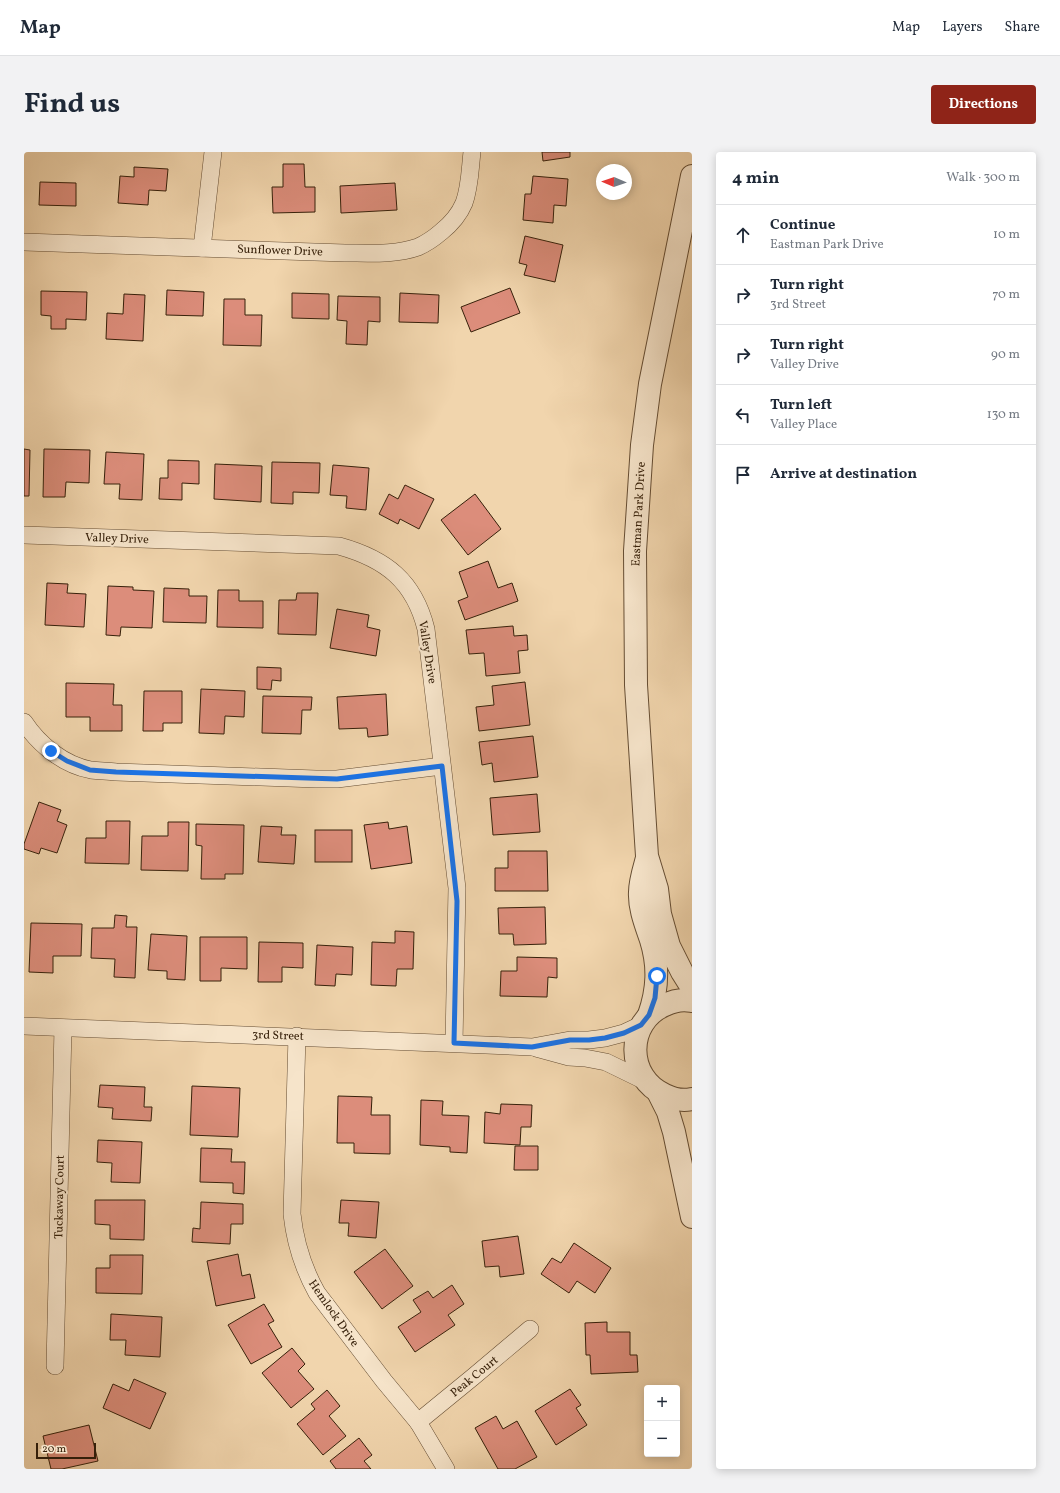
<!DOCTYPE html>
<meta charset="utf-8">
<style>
:root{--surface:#fff;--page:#f2f2f3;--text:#1f2937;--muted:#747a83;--line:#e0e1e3;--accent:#8f2418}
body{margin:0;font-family:Vollkorn,serif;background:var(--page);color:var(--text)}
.controls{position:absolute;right:12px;bottom:12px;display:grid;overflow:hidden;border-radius:4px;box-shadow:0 2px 10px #0003}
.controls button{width:36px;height:36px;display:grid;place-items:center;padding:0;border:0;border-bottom:1px solid var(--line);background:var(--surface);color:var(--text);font:20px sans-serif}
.compass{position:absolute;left:572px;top:12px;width:36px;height:36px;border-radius:50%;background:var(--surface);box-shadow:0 2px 10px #0003;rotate:272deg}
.scale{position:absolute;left:12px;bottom:10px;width:60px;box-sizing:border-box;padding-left:4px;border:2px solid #36200a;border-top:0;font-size:11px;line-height:14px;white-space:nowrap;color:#36200a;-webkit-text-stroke:3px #f6e4ca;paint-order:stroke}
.stop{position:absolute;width:12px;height:12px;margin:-9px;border:3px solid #1a73e8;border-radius:50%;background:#fff}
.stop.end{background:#1a73e8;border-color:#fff;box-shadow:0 1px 4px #0008}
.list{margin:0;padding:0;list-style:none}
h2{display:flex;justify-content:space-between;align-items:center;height:52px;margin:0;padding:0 16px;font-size:17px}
h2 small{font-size:13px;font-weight:400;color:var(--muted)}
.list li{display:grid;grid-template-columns:26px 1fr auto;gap:12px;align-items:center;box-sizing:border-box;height:60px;padding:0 16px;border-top:1px solid var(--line)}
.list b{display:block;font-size:15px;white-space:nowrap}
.list p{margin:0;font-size:13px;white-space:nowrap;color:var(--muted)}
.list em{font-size:13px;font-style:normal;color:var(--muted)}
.icon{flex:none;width:22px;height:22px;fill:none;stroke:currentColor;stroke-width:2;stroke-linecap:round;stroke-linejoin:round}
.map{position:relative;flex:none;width:668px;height:1317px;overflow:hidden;border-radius:4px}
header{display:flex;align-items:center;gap:24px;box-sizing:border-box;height:56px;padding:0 20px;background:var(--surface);border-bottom:1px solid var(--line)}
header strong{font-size:19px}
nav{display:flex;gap:22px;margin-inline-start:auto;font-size:14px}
.intro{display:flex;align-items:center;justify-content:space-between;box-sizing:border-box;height:96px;padding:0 24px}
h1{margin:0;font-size:28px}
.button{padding:10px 18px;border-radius:4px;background:var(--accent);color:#fff;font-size:14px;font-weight:700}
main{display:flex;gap:24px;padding:0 24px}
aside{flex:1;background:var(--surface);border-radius:4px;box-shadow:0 2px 10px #0003}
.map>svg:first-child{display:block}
</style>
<header>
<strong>Map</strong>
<nav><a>Map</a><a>Layers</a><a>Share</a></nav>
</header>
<div class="intro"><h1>Find us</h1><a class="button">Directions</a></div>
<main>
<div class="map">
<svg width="668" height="1317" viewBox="0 0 668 1317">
<rect width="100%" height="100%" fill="#f1d5ad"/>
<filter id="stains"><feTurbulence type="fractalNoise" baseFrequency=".005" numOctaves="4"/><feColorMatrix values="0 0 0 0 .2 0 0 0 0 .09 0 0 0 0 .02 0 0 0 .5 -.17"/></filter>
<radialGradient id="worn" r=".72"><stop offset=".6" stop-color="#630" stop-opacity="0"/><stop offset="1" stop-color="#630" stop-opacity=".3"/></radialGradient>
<g fill="#dc8d7b" stroke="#36200a">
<polygon points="518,0 546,0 546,5 519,9"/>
<polygon points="259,12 280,12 281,35 291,35 291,60 249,61 248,35 259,35"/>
<polygon points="110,15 144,17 142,39 125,38 124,53 94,51 96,24 110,25"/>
<polygon points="509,24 544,27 542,54 530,53 529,71 499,68 501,42 507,42"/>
<polygon points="16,30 52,31 52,54 15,53"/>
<polygon points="371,31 373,58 317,61 316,34"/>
<polygon points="501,84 539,93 531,130 500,123 503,113 495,111"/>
<polygon points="486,136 496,161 447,180 437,155"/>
<polygon points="143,138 180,140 179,164 142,163"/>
<polygon points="17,139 63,140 62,168 42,167 42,177 27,177 27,164 17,163"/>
<polygon points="268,141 305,142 305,167 268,166"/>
<polygon points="376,141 415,143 414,171 375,170"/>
<polygon points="100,142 121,143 119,189 82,187 83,161 99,162"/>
<polygon points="314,144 356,145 356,170 344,169 343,193 322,192 323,169 313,168"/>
<polygon points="200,147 221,147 221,163 238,163 237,194 199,193"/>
<polygon points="0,297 6,298 5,344 0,344"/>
<polygon points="20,297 66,298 65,331 42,330 41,345 19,345"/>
<polygon points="82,300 120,302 118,348 95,347 96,332 80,332"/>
<polygon points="144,308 175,309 175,332 158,331 158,348 135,347 136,326 144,326"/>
<polygon points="248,310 296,311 295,341 269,340 269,352 247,351"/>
<polygon points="191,312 238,314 237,350 190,347"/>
<polygon points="309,313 345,316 342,358 322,356 323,344 306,343"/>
<polygon points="381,333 410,347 395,377 376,367 374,372 355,362 365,342 374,347"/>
<polygon points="451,342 477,377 444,403 417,368"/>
<polygon points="464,409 474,436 488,431 494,449 441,468 434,449 444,445 435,420"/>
<polygon points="23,431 44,432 43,441 62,442 60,475 21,473"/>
<polygon points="84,434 109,435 109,438 130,439 128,476 97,475 96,484 82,483"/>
<polygon points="140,436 165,437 165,444 183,444 182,471 139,470"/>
<polygon points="194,438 215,438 215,449 239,449 239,476 193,475"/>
<polygon points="273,441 294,441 292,483 254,482 255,448 272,448"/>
<polygon points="313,457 345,463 343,475 356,478 352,504 306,496"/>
<polygon points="489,474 490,484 503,483 504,498 494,499 496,521 462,524 460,501 445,502 442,478"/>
<polygon points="233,515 257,516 257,529 248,528 247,538 233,537"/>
<polygon points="501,530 506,573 455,579 452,555 470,553 468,534"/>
<polygon points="42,531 90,532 89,553 98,553 98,579 66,579 66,565 42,565"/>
<polygon points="177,537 221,539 220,565 201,564 200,582 175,581"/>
<polygon points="120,539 158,539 158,571 139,571 139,579 119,579"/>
<polygon points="362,542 364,583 344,585 343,576 315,577 313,545"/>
<polygon points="239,544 288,545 287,558 278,558 277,582 238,581"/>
<polygon points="509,584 514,625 470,630 468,611 458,613 455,590"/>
<polygon points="513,642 516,680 469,683 466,646"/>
<polygon points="15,650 37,658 33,669 43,673 33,701 17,696 15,702 0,697 0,692"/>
<polygon points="82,669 106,669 105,712 61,711 62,686 82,686"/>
<polygon points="144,670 165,670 164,719 117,718 118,684 144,684"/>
<polygon points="364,670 365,677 383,674 388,711 347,717 340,673"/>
<polygon points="172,672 220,673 219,722 201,722 201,727 177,727 178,694 172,693"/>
<polygon points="237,674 258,675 257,683 272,683 270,712 234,710"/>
<rect x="291" y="678" width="37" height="32"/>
<polygon points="484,699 523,699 524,739 471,739 471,716 484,716"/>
<polygon points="521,755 522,792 490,793 489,782 475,782 474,756"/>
<polygon points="91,763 103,764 102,775 113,775 111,826 90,825 91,807 67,806 68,776 90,776"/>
<polygon points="7,771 58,772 57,804 29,804 29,821 5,820"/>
<polygon points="371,779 390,780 389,817 373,817 372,834 347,833 348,790 371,791"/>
<polygon points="127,782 163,784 161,828 143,827 143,819 124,818"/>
<polygon points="176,785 223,785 223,817 197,816 197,829 176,829"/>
<polygon points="235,790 279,791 279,816 258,815 258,830 234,830"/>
<polygon points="293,793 329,795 328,823 312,822 311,834 291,833"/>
<polygon points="493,805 533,806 533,826 524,825 523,845 476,844 477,819 493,819"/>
<polygon points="76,933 121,935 120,955 128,955 127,969 88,967 89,956 74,955"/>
<polygon points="168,934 216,936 214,985 166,983"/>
<polygon points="314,944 348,945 347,963 366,963 366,1002 330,1001 330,991 313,991"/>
<polygon points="397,948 419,949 418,963 445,964 443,1001 426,1000 426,995 396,993"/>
<polygon points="477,952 508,953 507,975 497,975 496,993 460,991 461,960 476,962"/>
<polygon points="74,988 118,990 116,1031 87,1030 88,1011 73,1010"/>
<polygon points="491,994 514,994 514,1018 490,1018"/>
<polygon points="177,996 208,997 207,1010 221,1010 220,1042 209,1041 209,1031 176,1030"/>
<polygon points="71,1048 121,1048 120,1088 86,1087 86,1073 71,1072"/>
<polygon points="317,1048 355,1050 352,1086 324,1084 325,1071 315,1071"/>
<polygon points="177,1050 219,1052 219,1072 207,1072 206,1092 168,1090 169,1076 176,1077"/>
<polygon points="494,1084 500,1122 476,1125 475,1114 461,1115 458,1089"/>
<polygon points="550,1091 587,1116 571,1141 553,1129 545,1141 517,1122 528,1106 537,1111"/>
<polygon points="361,1097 389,1134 358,1157 330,1120"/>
<polygon points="214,1102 218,1124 226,1122 231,1146 192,1154 183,1109"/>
<polygon points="86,1103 119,1103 118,1142 72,1141 72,1116 86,1116"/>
<polygon points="428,1133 440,1152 424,1163 431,1173 391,1200 374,1175 397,1160 389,1148 404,1139 409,1146"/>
<polygon points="240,1152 250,1169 244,1172 258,1195 227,1212 204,1173"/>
<polygon points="87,1162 138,1165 136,1205 101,1203 102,1188 86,1188"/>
<polygon points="583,1170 583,1180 606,1180 606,1203 613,1203 614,1220 567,1222 566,1203 562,1203 561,1171"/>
<polygon points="268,1196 281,1212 274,1219 290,1237 267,1256 238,1221"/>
<polygon points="110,1227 142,1241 126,1277 79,1256 89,1232 105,1239"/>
<polygon points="546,1237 557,1253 552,1256 563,1273 532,1293 511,1259"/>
<polygon points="303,1238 316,1254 305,1264 322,1284 299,1303 273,1272 291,1257 287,1252"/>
<polygon points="472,1264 479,1277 493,1269 513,1305 491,1317 474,1317 451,1276"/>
<polygon points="65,1273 74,1309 38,1317 27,1317 19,1284"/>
<polygon points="335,1286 348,1303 340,1309 347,1317 312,1317 306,1309"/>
</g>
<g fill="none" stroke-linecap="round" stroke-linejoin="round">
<g stroke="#654d33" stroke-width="18">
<g id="minor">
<path d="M 0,90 L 321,101 C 344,101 372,103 394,95 C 403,91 410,86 417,80 C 427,72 435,63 440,51 C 446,35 446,17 448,0"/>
<polyline points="178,96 189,0"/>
<path d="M 0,383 L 315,394 C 362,407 390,429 402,477 L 433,736 L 430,891"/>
<path d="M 0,570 C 15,593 40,613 67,618 C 76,619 84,619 92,620 L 292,627 L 313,627 L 418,614"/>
<polyline points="0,874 508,895 546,888 565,888 581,886 600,881 617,873"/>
<path d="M 273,884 L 268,1062 C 271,1090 279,1116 293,1141 L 360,1229 L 394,1270 L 422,1317"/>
<polyline points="512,896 545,905 561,906 582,910 621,929"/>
<polyline points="31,1214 39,876"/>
<polyline points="394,1270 449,1225 506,1177"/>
</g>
</g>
<g stroke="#654d33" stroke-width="24">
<g id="tertiary">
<polyline points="668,24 626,232 618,293 611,399 612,533 623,704 633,737 636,762 645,794 658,820 668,836"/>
<path d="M 623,706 C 620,717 616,729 616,740 C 615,756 622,773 627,788 C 635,814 634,837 625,863"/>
<path d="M 668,849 C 659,847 649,849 641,853 C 601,870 602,926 641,943 C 649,947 659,949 668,947"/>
<polyline points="634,940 644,960 650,980 668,1065"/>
</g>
</g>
<use href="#minor" stroke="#f6e4ca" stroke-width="17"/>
<use href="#tertiary" stroke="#f6e4ca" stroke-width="22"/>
</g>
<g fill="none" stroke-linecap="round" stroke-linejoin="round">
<polyline stroke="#1a73e8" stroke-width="5" points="27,599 43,609 66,618 92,620 313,627 418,614 433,749 430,891 508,895 546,888 565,888 581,886 600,881 617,873 625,863 631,846 633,824"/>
</g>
<g text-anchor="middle" stroke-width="4" stroke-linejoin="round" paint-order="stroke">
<g font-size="12" fill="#36200a" stroke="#f6e4ca">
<text transform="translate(256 98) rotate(2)" y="4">Sunflower Drive</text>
<text transform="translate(614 362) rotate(-87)" y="4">Eastman Park Drive</text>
<text transform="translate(93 386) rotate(2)" y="4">Valley Drive</text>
<text transform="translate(404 500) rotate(81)" y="4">Valley Drive</text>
<text transform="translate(254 883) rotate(2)" y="4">3rd Street</text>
<text transform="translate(35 1045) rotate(-89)" y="4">Tuckaway Court</text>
<text transform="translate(310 1161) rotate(55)" y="4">Hemlock Drive</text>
<text transform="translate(450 1224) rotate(-39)" y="4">Peak Court</text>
</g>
</g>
<rect width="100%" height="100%" filter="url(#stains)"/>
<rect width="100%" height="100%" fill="url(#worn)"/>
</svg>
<div class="controls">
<button>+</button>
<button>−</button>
</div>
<svg class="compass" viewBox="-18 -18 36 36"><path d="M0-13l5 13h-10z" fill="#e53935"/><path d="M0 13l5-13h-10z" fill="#747a83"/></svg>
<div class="scale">20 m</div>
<div class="stop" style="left:633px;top:824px"></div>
<div class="stop end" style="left:27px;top:599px"></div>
</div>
<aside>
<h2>4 min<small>Walk · 300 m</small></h2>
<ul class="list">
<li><svg class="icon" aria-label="ahead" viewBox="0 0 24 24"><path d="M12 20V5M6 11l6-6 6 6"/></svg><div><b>Continue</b><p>Eastman Park Drive</p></div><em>10 m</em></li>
<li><svg class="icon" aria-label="right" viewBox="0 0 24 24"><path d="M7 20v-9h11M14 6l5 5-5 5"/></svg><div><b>Turn right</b><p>3rd Street</p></div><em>70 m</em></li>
<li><svg class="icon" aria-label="right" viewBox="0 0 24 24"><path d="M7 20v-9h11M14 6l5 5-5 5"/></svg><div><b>Turn right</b><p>Valley Drive</p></div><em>90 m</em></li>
<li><svg class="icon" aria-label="left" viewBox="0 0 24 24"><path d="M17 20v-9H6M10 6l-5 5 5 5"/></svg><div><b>Turn left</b><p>Valley Place</p></div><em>130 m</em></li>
<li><svg class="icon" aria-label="arrive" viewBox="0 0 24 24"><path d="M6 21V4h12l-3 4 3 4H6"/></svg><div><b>Arrive at destination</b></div></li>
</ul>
</aside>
</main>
